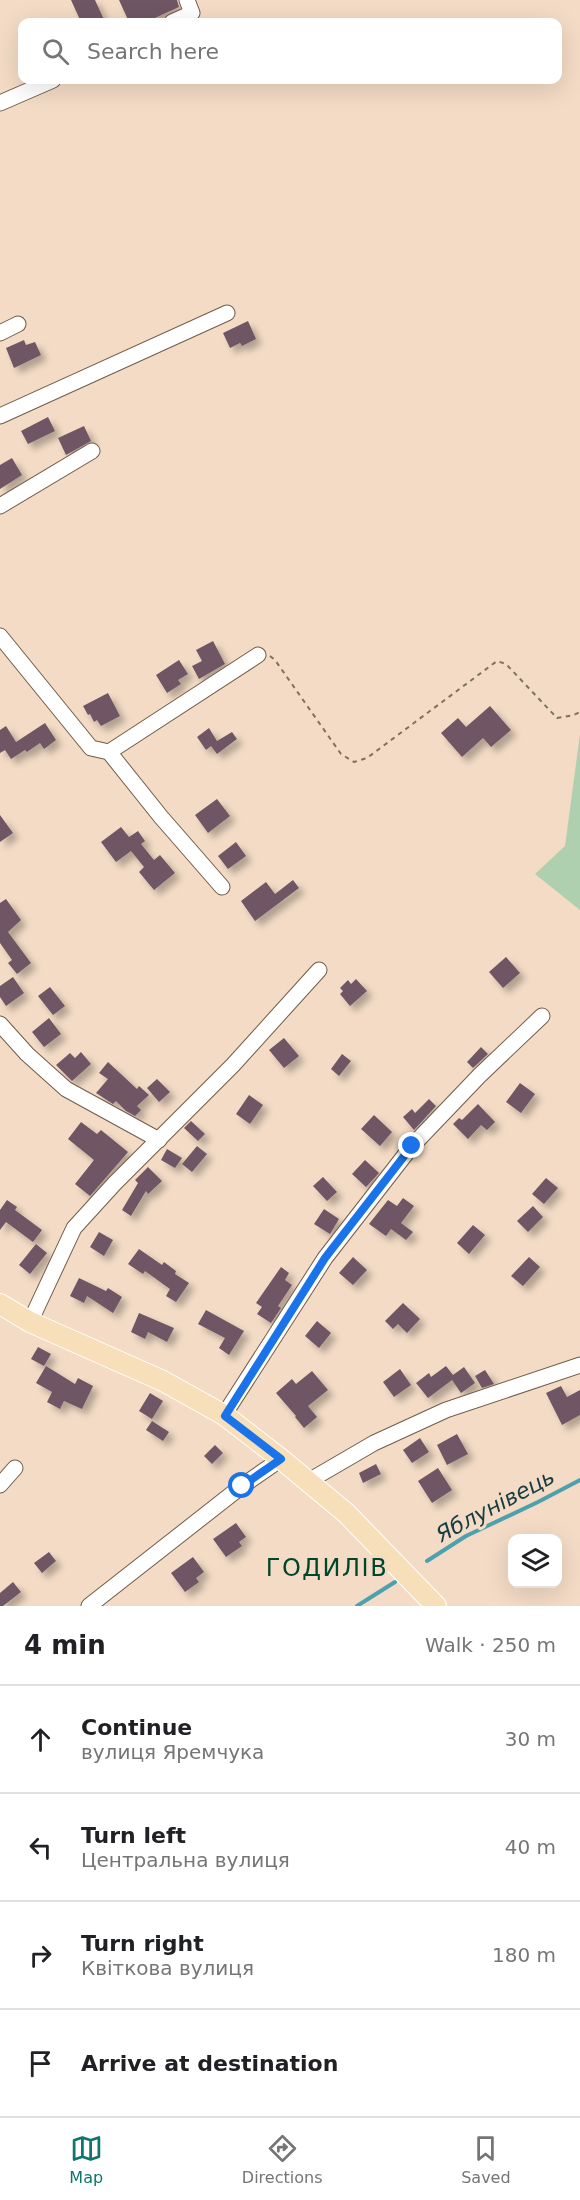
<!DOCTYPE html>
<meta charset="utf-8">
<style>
:root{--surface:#fff;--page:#f2f2f2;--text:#202124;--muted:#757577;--line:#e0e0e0;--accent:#0f766e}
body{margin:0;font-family:"DejaVu Sans",sans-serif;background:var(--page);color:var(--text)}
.controls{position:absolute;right:18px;bottom:18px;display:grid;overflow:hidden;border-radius:12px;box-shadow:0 6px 24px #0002}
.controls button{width:54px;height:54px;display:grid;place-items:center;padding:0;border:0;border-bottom:2px solid var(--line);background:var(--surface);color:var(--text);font:30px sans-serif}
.stop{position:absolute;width:18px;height:18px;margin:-14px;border:4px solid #1a73e8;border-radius:50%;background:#fff}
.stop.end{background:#1a73e8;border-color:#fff;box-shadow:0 2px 6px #0008}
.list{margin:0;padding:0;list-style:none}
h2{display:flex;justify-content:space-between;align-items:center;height:78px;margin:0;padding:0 24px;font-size:26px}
h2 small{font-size:20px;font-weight:400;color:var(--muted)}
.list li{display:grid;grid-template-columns:39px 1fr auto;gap:18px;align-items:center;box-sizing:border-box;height:108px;padding:0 24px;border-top:2px solid var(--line)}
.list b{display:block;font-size:22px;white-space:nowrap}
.list p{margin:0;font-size:20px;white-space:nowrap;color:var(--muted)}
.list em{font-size:20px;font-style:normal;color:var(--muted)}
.icon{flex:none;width:33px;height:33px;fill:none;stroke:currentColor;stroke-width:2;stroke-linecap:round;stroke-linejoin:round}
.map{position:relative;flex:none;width:580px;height:1606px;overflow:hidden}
.search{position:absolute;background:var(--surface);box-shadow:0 6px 24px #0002;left:18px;right:18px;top:18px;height:66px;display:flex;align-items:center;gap:15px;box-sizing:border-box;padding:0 21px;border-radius:12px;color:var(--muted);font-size:22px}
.sheet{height:510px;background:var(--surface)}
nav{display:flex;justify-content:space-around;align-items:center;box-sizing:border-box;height:84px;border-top:2px solid var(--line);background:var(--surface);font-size:16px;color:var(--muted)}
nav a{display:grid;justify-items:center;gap:3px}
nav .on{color:var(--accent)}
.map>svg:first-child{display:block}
</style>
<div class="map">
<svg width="580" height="1606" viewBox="0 0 580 1606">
<defs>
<filter id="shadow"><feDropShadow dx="5.5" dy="5.5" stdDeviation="3" flood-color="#0004"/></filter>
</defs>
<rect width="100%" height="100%" fill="#f3dbc5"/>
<polygon fill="#afd0ae" points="580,734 580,910 535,874 565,846"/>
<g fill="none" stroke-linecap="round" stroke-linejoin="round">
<g stroke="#4da0ae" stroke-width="4">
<polyline points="427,1561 466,1536 538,1502 580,1480"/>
<polyline points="357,1606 395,1582"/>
</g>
</g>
<g fill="#6f5665" filter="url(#shadow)">
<polygon points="71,0 95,0 105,22 81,22"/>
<polygon points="119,0 177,0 179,7 146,22 129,22"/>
<polygon points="248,321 256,339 242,346 240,343 230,348 223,333"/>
<polygon points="24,340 26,345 35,342 41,355 14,368 6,348"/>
<polygon points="48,417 55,431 28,444 21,431"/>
<polygon points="84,426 91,441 66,455 58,438"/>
<polygon points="12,458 22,475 0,489 0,465"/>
<polygon points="213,641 225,664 199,679 192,666 202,661 196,650"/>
<polygon points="179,660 188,674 178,680 181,684 167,693 156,675"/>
<polygon points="108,693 120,716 101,726 97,720 94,722 90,714 88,715 83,706"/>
<polygon points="490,706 511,730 491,747 483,738 462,757 441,733 458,718 466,727"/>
<polygon points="45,723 56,740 44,749 40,743 27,752 25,750 11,759 5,750 0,753 0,730 6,726 16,742"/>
<polygon points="209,728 217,741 232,732 237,739 217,754 211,746 206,750 197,737"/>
<polygon points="217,799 230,816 208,833 195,815"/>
<polygon points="0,815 13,833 0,842"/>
<polygon points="121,827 129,837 138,831 145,841 141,844 154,860 160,855 175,873 154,890 139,872 144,867 131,851 116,862 101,842"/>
<polygon points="236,842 246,856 228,869 218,856"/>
<polygon points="293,880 299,888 255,921 241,901 266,882 275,894"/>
<polygon points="6,899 21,920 8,932 31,963 17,974 8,963 12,960 0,943 0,903"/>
<polygon points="506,957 520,973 503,988 489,972"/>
<polygon points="13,977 24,993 6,1006 0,997 0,986"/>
<polygon points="356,979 367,991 350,1006 340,994 343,991 340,988 348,980 351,984"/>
<polygon points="50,987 65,1006 53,1015 38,996"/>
<polygon points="49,1018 61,1034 44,1047 32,1032"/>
<polygon points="284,1038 299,1056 284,1068 269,1050"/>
<polygon points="481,1047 488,1054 473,1068 467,1062"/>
<polygon points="81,1052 91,1064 72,1081 56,1065 70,1053 75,1058"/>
<polygon points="342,1054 351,1061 339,1076 331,1069"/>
<polygon points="108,1062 137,1089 139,1086 149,1095 137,1106 141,1110 135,1116 126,1111 116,1101 113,1104 96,1093 108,1079 99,1073"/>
<polygon points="157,1079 170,1092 159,1102 147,1088"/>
<polygon points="520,1083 535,1094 521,1113 506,1102"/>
<polygon points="249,1095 263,1105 250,1124 236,1114"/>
<polygon points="429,1099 436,1106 414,1130 403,1117 412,1109 415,1113"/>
<polygon points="478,1104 495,1122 487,1130 481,1125 468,1139 453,1124 459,1118 462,1120"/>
<polygon points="374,1115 392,1132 380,1146 361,1129"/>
<polygon points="191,1121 205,1134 198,1141 184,1128"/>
<polygon points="81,1122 97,1134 101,1130 128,1152 90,1196 75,1184 94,1160 68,1139"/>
<polygon points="197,1146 207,1154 192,1172 182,1164"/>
<polygon points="167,1149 182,1158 175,1168 161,1160"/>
<polygon points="365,1160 379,1173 366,1187 352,1174"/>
<polygon points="148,1167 162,1181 148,1194 146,1191 131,1216 122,1210 138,1183 135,1180"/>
<polygon points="323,1177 337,1192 327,1201 313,1186"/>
<polygon points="546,1178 558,1188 544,1204 532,1194"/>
<polygon points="403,1198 414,1206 401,1223 413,1232 406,1240 391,1229 386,1236 369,1224 388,1200 397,1206"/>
<polygon points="7,1200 17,1207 15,1210 42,1230 33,1242 6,1222 0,1230 0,1210"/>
<polygon points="533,1206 543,1217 528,1232 517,1221"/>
<polygon points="324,1209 339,1219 330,1234 314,1224"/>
<polygon points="473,1225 485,1235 469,1254 457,1243"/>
<polygon points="99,1232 113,1240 104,1256 90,1247"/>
<polygon points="36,1244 47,1253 30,1274 19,1265"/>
<polygon points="139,1249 162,1265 164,1262 176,1271 175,1274 189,1283 176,1302 166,1296 170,1289 145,1271 143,1274 128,1264"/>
<polygon points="353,1257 367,1270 353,1285 339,1273"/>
<polygon points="529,1257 540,1267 523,1286 511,1276"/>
<polygon points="281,1267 289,1273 285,1280 292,1285 278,1306 281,1308 271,1323 257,1314 262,1307 256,1303"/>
<polygon points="79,1278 106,1291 108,1288 122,1297 113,1313 87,1296 84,1303 70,1296"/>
<polygon points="403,1303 420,1319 407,1333 398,1324 393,1329 385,1321"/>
<polygon points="206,1310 244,1331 229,1355 219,1348 225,1338 198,1324"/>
<polygon points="139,1313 174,1328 167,1342 148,1332 145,1339 131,1332"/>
<polygon points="317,1321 331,1333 319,1348 305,1336"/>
<polygon points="38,1347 51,1354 44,1366 31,1359"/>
<polygon points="46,1366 75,1384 78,1378 93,1386 82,1409 64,1401 60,1409 47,1402 52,1392 36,1383"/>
<polygon points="446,1366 453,1375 464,1367 475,1383 461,1393 452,1380 428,1398 416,1383 429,1373 431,1377"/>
<polygon points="400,1369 411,1385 394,1397 383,1382"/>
<polygon points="485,1370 494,1384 482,1388 475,1376"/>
<polygon points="312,1371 328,1390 308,1406 317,1417 304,1428 295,1417 296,1416 276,1393 292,1379 296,1384"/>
<polygon points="561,1386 567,1397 580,1390 580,1415 562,1425 546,1393"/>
<polygon points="150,1393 163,1401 152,1419 139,1411"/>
<polygon points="152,1421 169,1432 163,1441 146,1430"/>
<polygon points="457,1434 468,1454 447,1465 437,1445"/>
<polygon points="420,1438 429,1452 412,1463 403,1450"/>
<polygon points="215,1445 223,1453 212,1464 204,1456"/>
<polygon points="376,1464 381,1474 363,1483 359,1473"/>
<polygon points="438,1468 452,1490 432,1503 418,1481"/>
<polygon points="236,1523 246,1537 239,1542 242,1546 226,1557 213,1539"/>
<polygon points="49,1552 56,1561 42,1573 34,1563"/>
<polygon points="193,1557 204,1572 196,1578 199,1582 185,1592 171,1573"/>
<polygon points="13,1582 21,1592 3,1606 0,1606 0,1593"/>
</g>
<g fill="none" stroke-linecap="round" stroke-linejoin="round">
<g stroke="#705c49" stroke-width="17">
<g id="minor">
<polyline points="172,22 192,13 187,0"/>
<polyline points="0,103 53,80"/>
<polyline points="0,333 18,324"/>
<polyline points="0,416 227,313"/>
<polyline points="0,506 92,451"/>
<polyline points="0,636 91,748 109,752 258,655"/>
<polyline points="109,752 161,817 222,887"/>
<polyline points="0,1024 27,1054 66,1089 159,1140"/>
<polyline points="30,1322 74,1228 115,1183 233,1065 319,970"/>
<polyline points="224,1415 325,1258 412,1146 479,1076 542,1016"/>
<polyline points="307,1482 374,1443 446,1410 580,1365"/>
<polyline points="0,1485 15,1468"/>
<polyline points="89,1606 242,1486 281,1459"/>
</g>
</g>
<g stroke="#fff" stroke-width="22">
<polyline id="major" points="0,1304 30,1322 163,1381 224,1415 281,1459 346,1513 436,1606"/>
</g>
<polyline stroke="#7f7062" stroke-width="2" stroke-dasharray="4.5 4.5" stroke-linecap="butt" points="270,656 275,660 341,754 354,762 367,758 497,661 506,664 557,718 574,715 580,712"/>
<use href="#minor" stroke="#fff" stroke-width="15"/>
<use href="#major" stroke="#f7e0b9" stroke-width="20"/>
</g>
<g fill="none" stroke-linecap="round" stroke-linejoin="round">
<polyline stroke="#1a73e8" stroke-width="8" points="242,1486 281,1459 225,1416 325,1258 412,1146"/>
</g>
<g text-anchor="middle" stroke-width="6" stroke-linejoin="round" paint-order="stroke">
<g font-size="22" font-style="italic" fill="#153d43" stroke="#f3dbc5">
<text transform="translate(495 1505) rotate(-28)" y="8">Яблунівець</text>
</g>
<g font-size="24" letter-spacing="1.5" fill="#00462a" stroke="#f3dbc5">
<text x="327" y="1576">ГОДИЛІВ</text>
</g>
</g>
</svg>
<div class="controls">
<button><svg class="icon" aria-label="layers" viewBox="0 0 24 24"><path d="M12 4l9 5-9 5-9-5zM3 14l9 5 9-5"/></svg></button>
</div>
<div class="stop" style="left:242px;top:1486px"></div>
<div class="stop end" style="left:412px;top:1146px"></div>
<div class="search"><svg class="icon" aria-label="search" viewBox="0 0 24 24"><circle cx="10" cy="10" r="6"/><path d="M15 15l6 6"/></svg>Search here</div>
</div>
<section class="sheet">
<h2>4 min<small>Walk · 250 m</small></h2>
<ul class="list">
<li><svg class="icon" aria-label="ahead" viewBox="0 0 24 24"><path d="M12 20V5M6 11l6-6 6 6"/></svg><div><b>Continue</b><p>вулиця Яремчука</p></div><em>30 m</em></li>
<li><svg class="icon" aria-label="left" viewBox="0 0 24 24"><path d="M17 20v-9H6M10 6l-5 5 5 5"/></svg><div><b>Turn left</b><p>Центральна вулиця</p></div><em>40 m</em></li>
<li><svg class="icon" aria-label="right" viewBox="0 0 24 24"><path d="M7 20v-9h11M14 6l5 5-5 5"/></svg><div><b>Turn right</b><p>Квіткова вулиця</p></div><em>180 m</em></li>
<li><svg class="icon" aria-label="arrive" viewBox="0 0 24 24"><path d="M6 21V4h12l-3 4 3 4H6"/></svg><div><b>Arrive at destination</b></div></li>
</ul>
</section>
<nav>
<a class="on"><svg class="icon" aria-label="map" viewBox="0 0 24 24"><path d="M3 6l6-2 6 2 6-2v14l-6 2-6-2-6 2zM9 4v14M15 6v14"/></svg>Map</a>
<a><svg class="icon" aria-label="directions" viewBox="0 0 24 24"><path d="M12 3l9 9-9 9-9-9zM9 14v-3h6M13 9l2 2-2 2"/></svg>Directions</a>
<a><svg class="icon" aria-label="saved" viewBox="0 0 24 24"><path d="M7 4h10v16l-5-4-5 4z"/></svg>Saved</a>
</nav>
